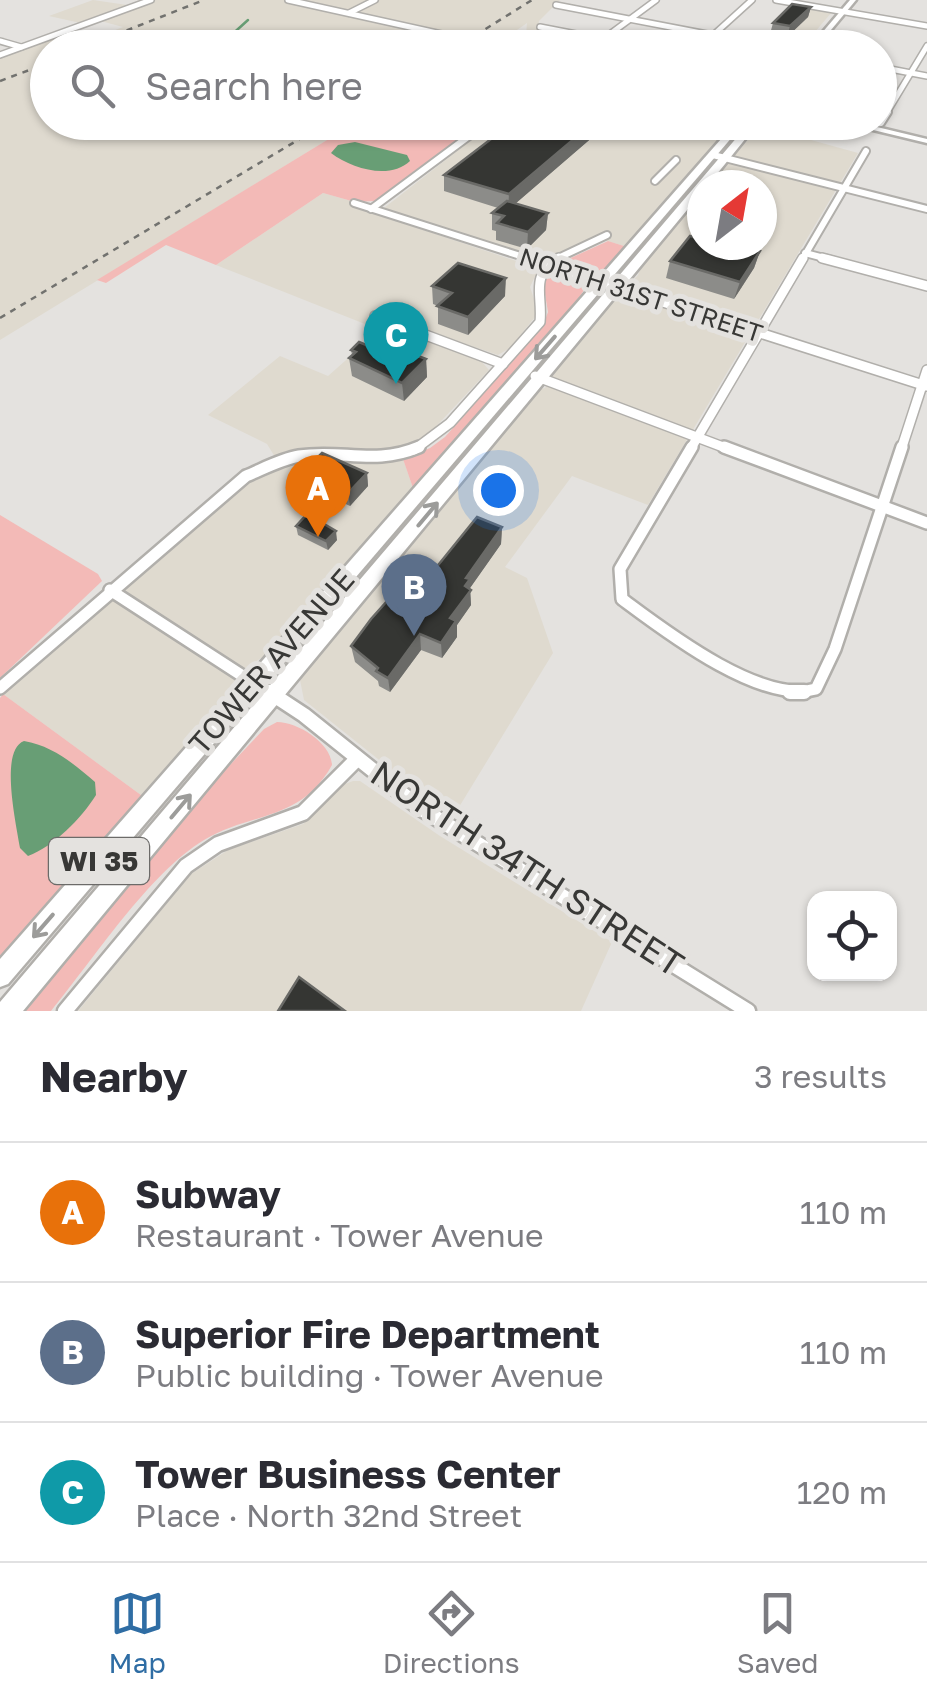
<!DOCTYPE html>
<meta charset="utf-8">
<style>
:root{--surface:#fff;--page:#f2f2f3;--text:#2b2b33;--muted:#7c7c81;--line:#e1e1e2;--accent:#2f6da4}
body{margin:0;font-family:"Golos Text",sans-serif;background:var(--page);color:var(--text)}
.controls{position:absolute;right:30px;bottom:30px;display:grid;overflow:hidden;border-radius:20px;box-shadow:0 2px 8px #0004}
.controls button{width:90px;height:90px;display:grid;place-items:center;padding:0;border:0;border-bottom:2px solid var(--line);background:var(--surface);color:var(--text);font:50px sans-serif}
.compass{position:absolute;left:687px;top:170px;width:90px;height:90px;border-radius:50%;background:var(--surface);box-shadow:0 2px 8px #0004;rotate:31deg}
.you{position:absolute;left:498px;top:490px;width:35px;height:35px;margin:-25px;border:8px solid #fff;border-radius:50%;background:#1a73e8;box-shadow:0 0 0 15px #1a73e833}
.badge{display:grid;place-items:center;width:65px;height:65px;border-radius:50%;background:var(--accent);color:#fff;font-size:32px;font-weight:700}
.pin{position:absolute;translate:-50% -82px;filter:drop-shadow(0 2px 5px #0008)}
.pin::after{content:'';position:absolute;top:52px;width:35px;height:30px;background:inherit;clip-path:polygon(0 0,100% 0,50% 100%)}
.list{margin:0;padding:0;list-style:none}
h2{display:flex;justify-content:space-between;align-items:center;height:130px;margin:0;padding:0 40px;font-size:42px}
h2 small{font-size:32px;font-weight:400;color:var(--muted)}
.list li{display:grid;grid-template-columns:65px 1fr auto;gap:30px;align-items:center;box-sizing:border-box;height:140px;padding:0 40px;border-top:2px solid var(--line)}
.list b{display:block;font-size:38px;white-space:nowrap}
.list p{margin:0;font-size:32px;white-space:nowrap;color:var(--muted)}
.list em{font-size:32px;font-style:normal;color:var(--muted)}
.icon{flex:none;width:55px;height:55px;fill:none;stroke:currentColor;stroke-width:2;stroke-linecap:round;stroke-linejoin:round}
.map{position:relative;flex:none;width:927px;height:1011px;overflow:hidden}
.search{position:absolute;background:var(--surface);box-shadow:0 2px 8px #0004;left:30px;right:30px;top:30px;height:110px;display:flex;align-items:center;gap:25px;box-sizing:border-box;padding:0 35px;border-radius:55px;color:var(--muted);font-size:38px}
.sheet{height:550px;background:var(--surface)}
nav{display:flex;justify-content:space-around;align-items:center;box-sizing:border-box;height:140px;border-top:2px solid var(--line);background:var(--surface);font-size:28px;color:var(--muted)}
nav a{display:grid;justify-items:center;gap:5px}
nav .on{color:var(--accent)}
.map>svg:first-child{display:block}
</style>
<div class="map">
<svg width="927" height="1011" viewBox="0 0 927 1011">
<rect width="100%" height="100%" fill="#e4e2df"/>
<g fill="#dfdacf">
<polygon points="93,0 134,6 151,0 560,0 539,21 534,47 525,47 527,23 497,44 488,42 479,47 48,48 48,122 355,123 0,340 0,55 53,36 82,43 123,27 97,20 85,24 49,16"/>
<polygon points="810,8 832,12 802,47 756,48 793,11"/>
<polygon points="493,123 737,123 627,247 598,238 541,259 384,208"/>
<polygon points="763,123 824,123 811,140 858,153 648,505 572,476 505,567 527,578 553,653 456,812 403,779 304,700 300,680 538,390 545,388 574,344 638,275 643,262 702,192 702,245 762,245 762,185 708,185"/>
<polygon points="323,193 355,202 352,206 534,267 537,272 530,287 536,305 535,317 510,348 498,355 393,319 388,324 482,362 489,370 428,435 400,450 414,491 274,650 255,662 199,726 181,757 145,798 3,694 240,487 280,465 267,444 208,415 280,356 328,376 380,330 216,265"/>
<polygon points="353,781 360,781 440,836 612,942 581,1011 78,1011 191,874 228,850 303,824 345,784"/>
</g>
<g fill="#f3bab7">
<polygon points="355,123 482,123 375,201 355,202 323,193 216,265 166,245 106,283 97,280"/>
<polygon points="608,241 627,247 605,271 589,272 564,261"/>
<polygon points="552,275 577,281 584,290 568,315 414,491 403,459 430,448 445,437 542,328 548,312 543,282"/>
<polygon points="0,515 98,574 102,581 0,678"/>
<polygon points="3,694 145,798 0,963 0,698"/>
<path d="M 277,722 C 298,722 331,743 332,765 C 300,822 253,811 204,840 C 149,873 93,960 51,1011 L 23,1011 L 211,785 L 264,729 Z"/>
</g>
<g fill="#689e75">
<path d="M 355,142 L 407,155 L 410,161 C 390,180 352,169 331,153 L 338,145 Z"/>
<path d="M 24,741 C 53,746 74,764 95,782 L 96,795 C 81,819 54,846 28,856 L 20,848 C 15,818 0,750 24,741 Z"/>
</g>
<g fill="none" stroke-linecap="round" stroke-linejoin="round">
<polyline stroke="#689e75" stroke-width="2.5" points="217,48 248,20"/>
<g stroke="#b1afab" stroke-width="8">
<g id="minor-far4">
<polyline points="288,0 505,48"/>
<polyline points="776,0 927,26"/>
<polyline points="556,5 780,48"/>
<polyline points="349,13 375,0"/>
<polyline points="540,27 602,39"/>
<polyline points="0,41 21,47"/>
<polyline points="591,48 656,0"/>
<polyline points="699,48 752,0"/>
<polyline points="0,55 151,0"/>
<polyline points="880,67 927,76"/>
<polyline points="886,114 927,46"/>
</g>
</g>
<g stroke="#b1afab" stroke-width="10">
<g id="minor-far3">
<polyline points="863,125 881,123 888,112"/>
<polyline points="605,134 615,122"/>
<polyline points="713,155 927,209"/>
<polyline points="655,181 676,160"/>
<polyline points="354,203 533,260"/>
<polyline points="371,209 488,122"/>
<polyline points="805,253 832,260"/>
<polyline points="554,260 607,235"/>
<polyline points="802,260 866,151"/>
</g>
</g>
<g stroke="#b1afab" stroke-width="12">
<g id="minor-far2">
<polyline points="525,258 926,386"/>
<polyline points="822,258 927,286"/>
<polyline points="375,316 503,364"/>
<polyline points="535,376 731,450"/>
<path d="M 414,450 L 450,423 L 540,322 C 543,294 529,276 559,258"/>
<polyline points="690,450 803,258"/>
<polyline points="901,450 927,370"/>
</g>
</g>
<g stroke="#b1afab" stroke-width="16">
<g id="minor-far1">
<path d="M 692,447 L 620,569 L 622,599 C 665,631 761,705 816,689 L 835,649 L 902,447"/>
<polyline points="724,447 927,523"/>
<polyline points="110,590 272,695"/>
<path d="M 0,688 L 246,476 C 263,469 281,459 299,456 C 342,449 374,466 419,447"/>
</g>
</g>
<g stroke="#b1afab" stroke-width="19">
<g id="minor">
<polyline points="269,692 304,715 420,808 748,1011"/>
<polyline points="790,692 804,692"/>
<polyline points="65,1011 186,866 218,844 303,813 357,759"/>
</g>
</g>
<g stroke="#b1afab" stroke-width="5">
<polygon id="secondary" points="840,122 856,122 927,139 927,143"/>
</g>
<g stroke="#b1afab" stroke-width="5">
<g id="primary">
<polygon points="850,0 856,0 816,48 809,48"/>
<polygon points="736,122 745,122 8,984 0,987 0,959"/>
<polygon points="750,122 759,122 708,185 702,185 702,192 23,1011 0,1011 0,1002"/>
</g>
</g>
<use href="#minor-far4" stroke="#fff" stroke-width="5"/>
<use href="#minor-far3" stroke="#fff" stroke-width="6"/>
<use href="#minor-far2" stroke="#fff" stroke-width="9"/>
<use href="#minor-far1" stroke="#fff" stroke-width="11"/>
<use href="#minor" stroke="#fff" stroke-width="14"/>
<use href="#secondary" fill="#fff" fill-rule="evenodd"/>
<use href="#primary" fill="#fff" fill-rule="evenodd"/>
<g stroke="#72726f" stroke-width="2.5" stroke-dasharray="6 6" stroke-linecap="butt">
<polyline points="82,48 204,0"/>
<polyline points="455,48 532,0"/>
<polyline points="0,81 48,63"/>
<polyline points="0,318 328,122"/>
</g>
</g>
<g fill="#8c8c89">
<polygon points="811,7 808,17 787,37 770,34 773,23"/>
<polygon points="675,122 706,122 695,134 674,129"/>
<polygon points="522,126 595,135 516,203 548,213 546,230 527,249 496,240 496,231 492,230 492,213 498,208 444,191 444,175"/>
<polygon points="702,239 760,251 754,268 734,299 666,278 670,261"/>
<polygon points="432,286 505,296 468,335 438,324 438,306 433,304"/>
<polygon points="351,350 383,352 426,359 427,377 404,401 352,376 349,358 352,355"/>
<polygon points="303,472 367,473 368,486 350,506 306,485"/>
<polygon points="296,526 337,540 328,550 298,535"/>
<polygon points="502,527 501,544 470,588 471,605 457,625 457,637 442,658 421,650 390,692 379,686 378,681 355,662 351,646 435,569"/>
</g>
<g fill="#6a6a67">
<polygon points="811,7 808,17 787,37 790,26"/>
<polygon points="594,122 597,122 595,135 508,210 509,194"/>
<polygon points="706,122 695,134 698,123"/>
<polygon points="548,213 546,230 527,249 528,232"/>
<polygon points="760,251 754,268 734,299 740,282"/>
<polygon points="506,278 505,296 468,335 468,317"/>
<polygon points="426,359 427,377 404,401 402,383"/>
<polygon points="367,473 368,486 350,506 348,493"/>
<polygon points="502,527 501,544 470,588 471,605 457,625 457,637 442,658 441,643 466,578"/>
<polygon points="336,531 337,540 328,550 326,541"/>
<polygon points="420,634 421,650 390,692 388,678"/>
</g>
<g fill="#353633" stroke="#6a6a67" stroke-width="2.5">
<polygon points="792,4 811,7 790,26 773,23"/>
<polygon points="763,41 780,44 776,48 757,48"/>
<polygon points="526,122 594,122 509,194 444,175 512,123 522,126"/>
<polygon points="507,201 548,213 528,232 497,223 504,216 492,213"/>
<polygon points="690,236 702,239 702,245 739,245 760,251 740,282 670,261"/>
<polygon points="458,263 506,278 468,317 437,306 452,293 432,286"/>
<polygon points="359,342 383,352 390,345 426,359 402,383 349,358 356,352 351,350"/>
<polygon points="322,453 367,473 348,493 303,472"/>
<polygon points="307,514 336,531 326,541 296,526"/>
<polygon points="477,517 502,527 466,578 470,579 465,586 471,590 450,618 456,621 441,643 420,634 388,678 376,671 378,668 351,646 371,619 388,600 396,604 427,565 435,569"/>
<polygon points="299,977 345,1011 278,1011"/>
</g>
<defs><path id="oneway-shaft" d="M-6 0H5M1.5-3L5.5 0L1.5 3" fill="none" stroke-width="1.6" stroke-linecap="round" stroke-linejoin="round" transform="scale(2.5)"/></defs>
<g stroke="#9c9c9a">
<use href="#oneway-shaft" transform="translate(545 348) rotate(131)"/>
<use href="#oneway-shaft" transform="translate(428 514) rotate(-50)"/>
<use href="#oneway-shaft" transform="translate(181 806) rotate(-50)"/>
<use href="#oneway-shaft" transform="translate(43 926) rotate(131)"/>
</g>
<g text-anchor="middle" stroke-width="10" stroke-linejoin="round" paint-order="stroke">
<g font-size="25" fill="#383836" stroke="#e4e2df">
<text transform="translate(641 295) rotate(18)" y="9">NORTH 31ST STREET</text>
</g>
<rect fill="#e4e2df" stroke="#6c6b69" stroke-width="2.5" x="49" y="838" width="100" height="46" rx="8"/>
<g font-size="28" font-weight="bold" fill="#383836">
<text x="99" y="871">WI 35</text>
</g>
<g font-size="30" fill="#383836" stroke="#e4e2df">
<text transform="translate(272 662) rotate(-49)" y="10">TOWER AVENUE</text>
</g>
<g font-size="35" fill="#383836" stroke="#e4e2df">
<text transform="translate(527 869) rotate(33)" y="12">NORTH 34TH STREET</text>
</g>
</g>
</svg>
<div class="controls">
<button><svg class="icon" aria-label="locate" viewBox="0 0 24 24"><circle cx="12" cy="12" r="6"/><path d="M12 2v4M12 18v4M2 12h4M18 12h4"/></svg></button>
</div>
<svg class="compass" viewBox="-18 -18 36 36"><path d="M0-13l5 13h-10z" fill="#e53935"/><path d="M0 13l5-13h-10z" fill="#7c7c81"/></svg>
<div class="you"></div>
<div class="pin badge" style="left:318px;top:537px;background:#e8710a">A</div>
<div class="pin badge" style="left:414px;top:636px;background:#5c6f8a">B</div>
<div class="pin badge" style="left:396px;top:384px;background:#0f9aa8">C</div>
<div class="search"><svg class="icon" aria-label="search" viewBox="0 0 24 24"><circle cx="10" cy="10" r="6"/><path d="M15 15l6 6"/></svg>Search here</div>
</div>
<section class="sheet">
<h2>Nearby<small>3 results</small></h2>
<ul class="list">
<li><span class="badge" style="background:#e8710a">A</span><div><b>Subway</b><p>Restaurant · Tower Avenue</p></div><em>110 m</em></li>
<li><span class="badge" style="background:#5c6f8a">B</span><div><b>Superior Fire Department</b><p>Public building · Tower Avenue</p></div><em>110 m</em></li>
<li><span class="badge" style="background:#0f9aa8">C</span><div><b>Tower Business Center</b><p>Place · North 32nd Street</p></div><em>120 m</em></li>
</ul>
</section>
<nav>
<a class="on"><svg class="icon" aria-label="map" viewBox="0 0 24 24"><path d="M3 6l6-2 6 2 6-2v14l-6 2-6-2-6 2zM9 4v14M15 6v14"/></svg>Map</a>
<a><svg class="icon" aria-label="directions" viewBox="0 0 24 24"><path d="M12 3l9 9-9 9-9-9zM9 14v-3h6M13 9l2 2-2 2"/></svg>Directions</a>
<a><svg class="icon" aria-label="saved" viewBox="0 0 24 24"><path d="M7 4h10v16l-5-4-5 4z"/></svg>Saved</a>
</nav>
